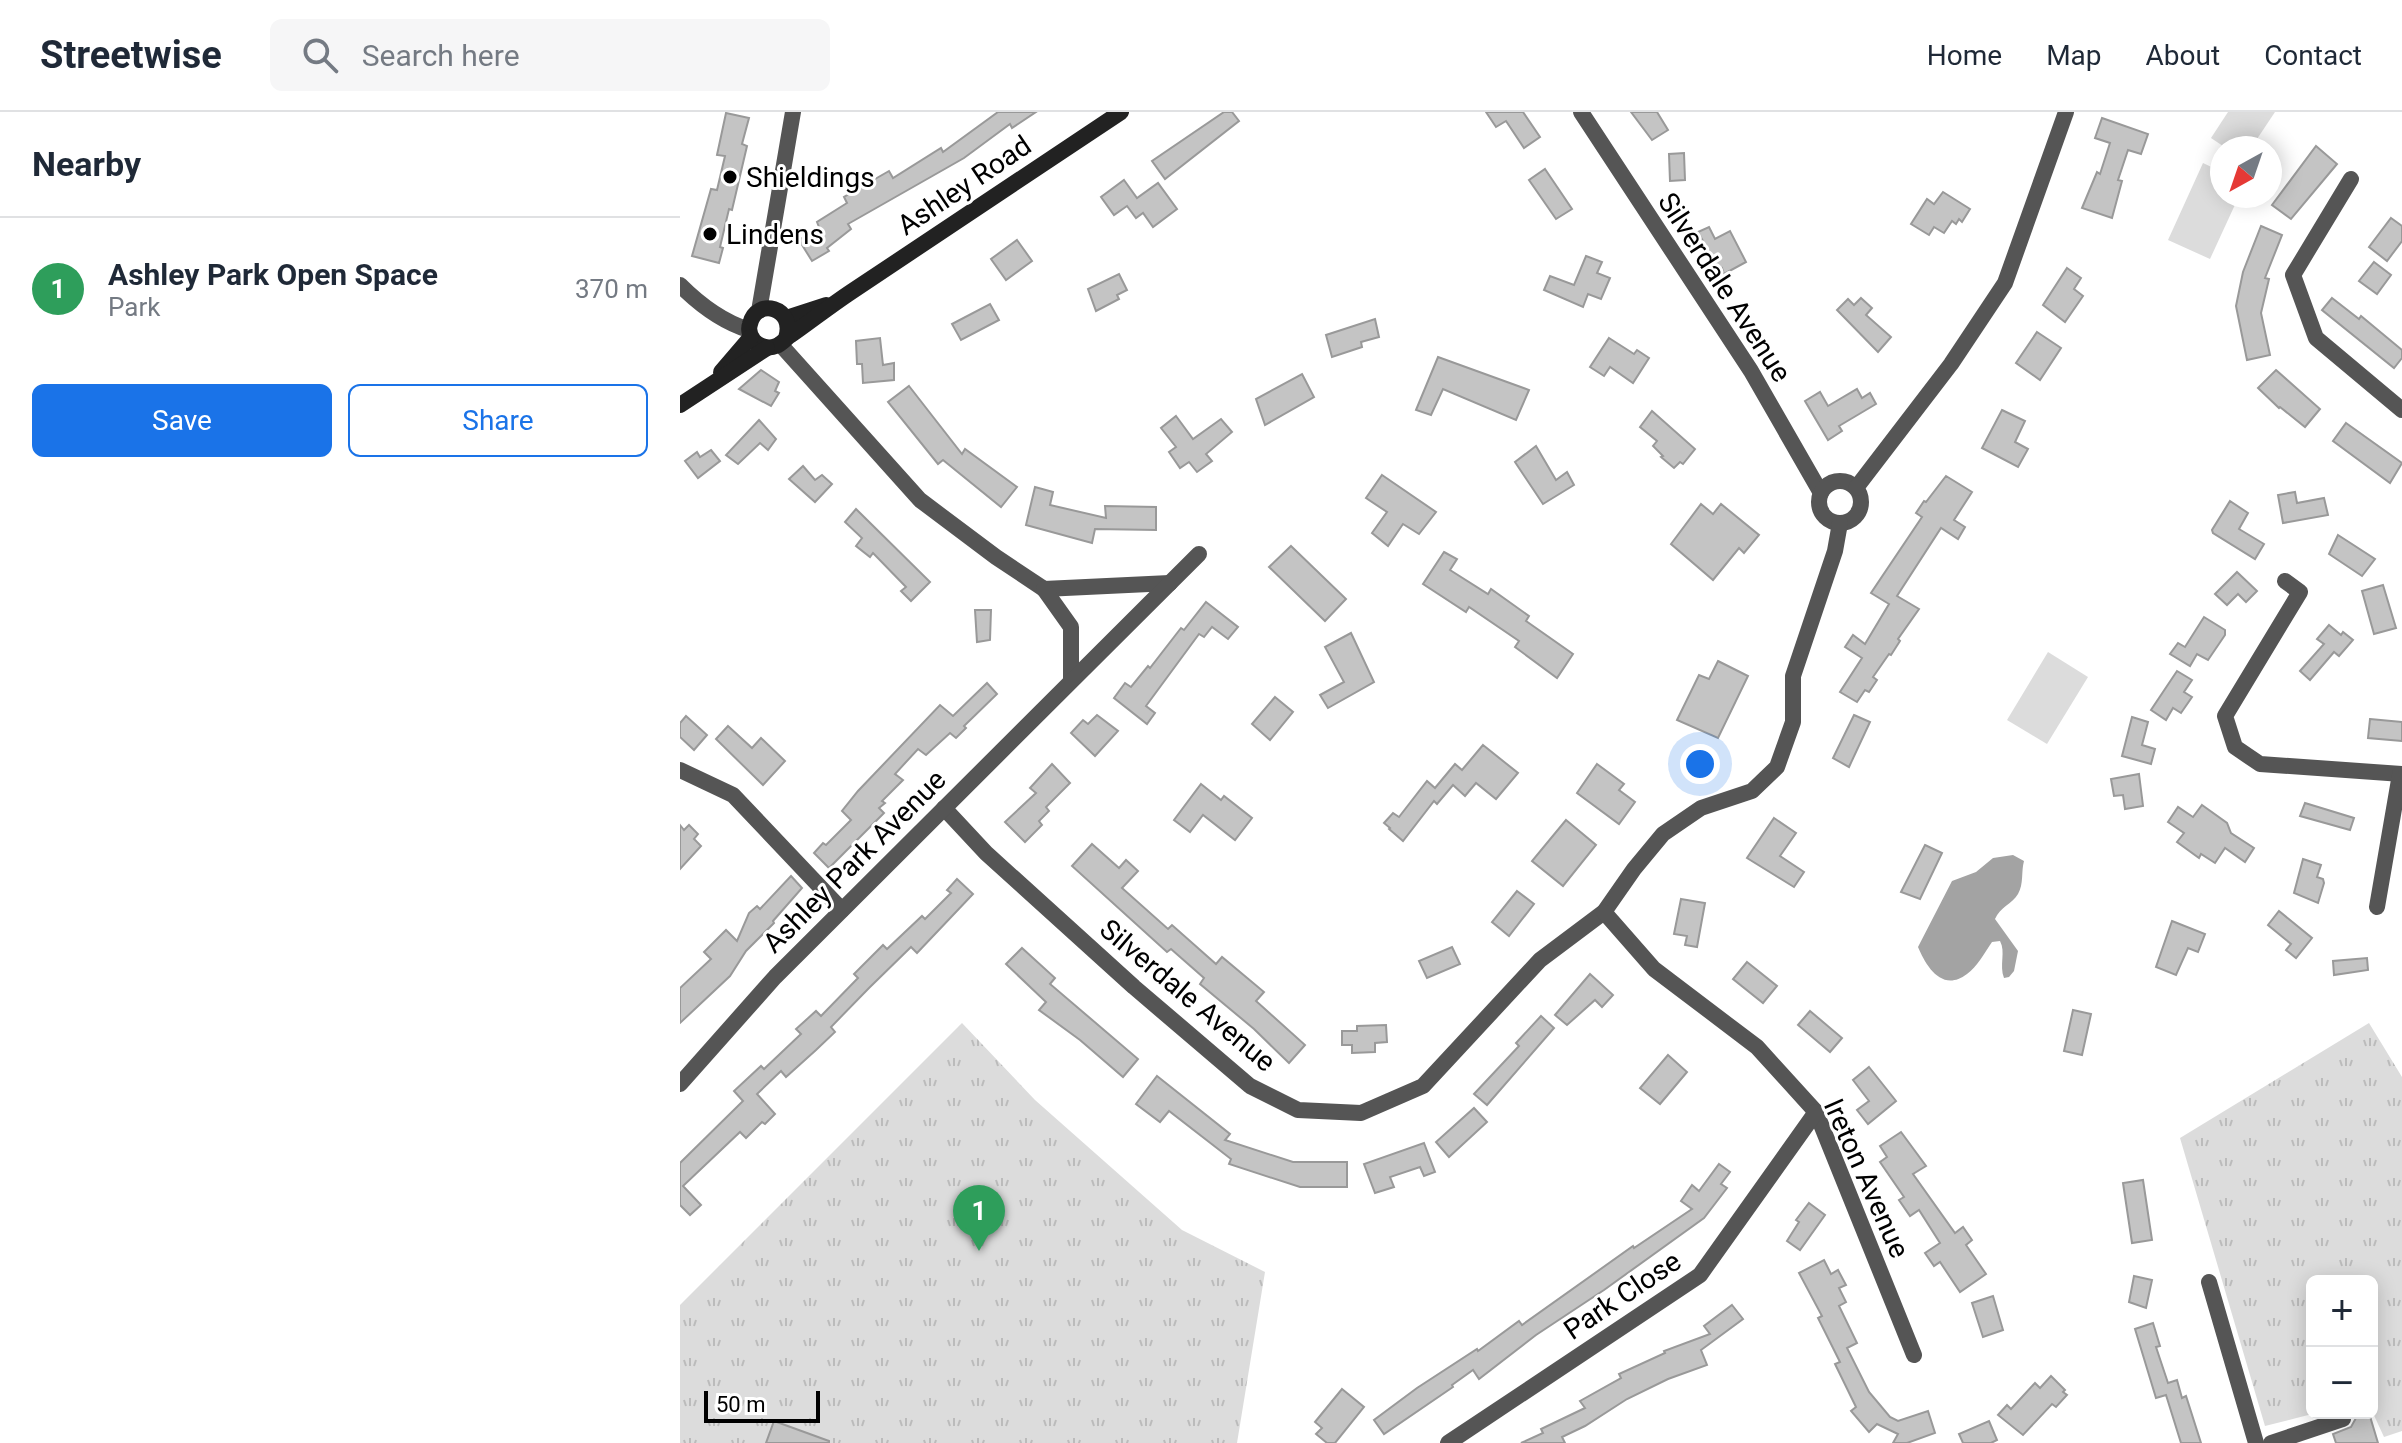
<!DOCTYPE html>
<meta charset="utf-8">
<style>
:root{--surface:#fff;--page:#f6f6f7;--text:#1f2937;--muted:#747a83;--line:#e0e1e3;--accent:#1a73e8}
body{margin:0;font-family:Roboto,sans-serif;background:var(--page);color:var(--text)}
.controls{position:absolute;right:24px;bottom:24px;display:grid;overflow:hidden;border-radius:12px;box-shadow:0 4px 20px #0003}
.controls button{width:72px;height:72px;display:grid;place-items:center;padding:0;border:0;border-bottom:2px solid var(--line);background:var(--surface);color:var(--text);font:40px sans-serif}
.compass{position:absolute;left:1530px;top:24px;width:72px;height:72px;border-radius:50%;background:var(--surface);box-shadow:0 4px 20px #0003;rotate:220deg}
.scale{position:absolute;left:24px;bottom:20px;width:116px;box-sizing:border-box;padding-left:8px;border:4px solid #000;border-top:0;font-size:22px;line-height:28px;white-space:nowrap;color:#000;-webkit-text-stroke:6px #fff;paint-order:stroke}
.you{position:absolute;left:1020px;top:652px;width:28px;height:28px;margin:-20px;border:6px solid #fff;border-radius:50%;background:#1a73e8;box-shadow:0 0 0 12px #1a73e833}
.badge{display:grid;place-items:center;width:52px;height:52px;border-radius:50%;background:var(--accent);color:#fff;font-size:26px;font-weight:700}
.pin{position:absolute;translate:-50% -66px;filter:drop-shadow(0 2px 4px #0008)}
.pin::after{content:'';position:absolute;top:42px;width:28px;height:24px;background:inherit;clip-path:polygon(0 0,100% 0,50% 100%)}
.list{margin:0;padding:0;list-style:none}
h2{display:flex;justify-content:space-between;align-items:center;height:104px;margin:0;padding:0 32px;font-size:34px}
h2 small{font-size:26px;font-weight:400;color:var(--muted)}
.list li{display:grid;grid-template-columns:52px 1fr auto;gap:24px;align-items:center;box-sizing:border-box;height:144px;padding:0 32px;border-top:2px solid var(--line)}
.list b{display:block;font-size:30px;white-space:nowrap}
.list p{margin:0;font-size:26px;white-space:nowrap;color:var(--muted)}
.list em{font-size:26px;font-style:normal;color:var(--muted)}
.actions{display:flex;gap:16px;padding:24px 32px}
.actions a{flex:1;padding:18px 0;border:2px solid var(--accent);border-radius:12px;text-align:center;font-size:28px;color:var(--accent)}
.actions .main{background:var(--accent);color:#fff}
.icon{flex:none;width:44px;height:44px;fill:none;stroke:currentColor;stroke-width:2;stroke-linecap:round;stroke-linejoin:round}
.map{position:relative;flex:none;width:1722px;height:1331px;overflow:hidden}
header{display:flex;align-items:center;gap:48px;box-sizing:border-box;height:112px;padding:0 40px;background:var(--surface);border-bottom:2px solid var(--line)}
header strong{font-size:38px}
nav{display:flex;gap:44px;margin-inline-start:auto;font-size:28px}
.search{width:560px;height:72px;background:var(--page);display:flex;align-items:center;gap:20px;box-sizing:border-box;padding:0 28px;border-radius:12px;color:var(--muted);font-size:30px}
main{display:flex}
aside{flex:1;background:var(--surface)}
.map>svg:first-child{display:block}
</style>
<header>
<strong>Streetwise</strong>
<div class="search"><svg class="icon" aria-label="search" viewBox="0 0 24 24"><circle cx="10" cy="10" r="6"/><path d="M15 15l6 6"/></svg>Search here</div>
<nav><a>Home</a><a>Map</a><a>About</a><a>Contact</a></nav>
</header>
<main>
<aside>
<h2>Nearby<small></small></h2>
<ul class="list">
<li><span class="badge" style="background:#2e9e5b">1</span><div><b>Ashley Park Open Space</b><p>Park</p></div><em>370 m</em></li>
</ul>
<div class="actions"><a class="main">Save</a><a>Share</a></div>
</aside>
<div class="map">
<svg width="1722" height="1331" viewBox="0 0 1722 1331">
<defs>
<pattern id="park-tufts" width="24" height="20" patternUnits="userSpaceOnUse" patternTransform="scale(2)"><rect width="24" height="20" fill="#dcdcdc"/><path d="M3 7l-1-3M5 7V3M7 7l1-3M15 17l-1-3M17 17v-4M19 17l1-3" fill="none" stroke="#bbb"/></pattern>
</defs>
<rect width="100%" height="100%" fill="#fff"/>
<g fill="#dcdcdc">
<polygon points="1548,0 1595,0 1571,36 1546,36 1531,26"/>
<polygon points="1523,51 1542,60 1542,84 1559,84 1530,147 1488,128"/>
<polygon points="1368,540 1408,565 1367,632 1327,608"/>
</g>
<g fill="url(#park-tufts)">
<polygon points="282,911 355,988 502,1118 585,1160 557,1331 0,1331 0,1193"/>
<polygon points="1689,911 1722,965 1722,1319 1704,1325 1692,1299 1692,1169 1632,1169 1632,1301 1636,1301 1585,1314 1500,1026"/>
</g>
<path fill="#a3a3a3" d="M 1333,743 L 1344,749 C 1341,759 1344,772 1338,782 C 1332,792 1320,795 1315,807 L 1338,839 L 1334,859 L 1329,865 L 1324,866 C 1319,853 1326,840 1320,829 L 1312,830 C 1305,840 1297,855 1287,862 C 1262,881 1246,854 1238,835 L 1272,769 L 1296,760 L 1313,746 Z"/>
<g fill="#c4c4c4" stroke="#999" stroke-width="2">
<polygon points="318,0 356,0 332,16 330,12 284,46 168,112 171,117 147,136 149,139 132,149 119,128 139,115 137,110 167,91 164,85 209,59 213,66 261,36 263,40"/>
<polygon points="544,0 552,0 559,9 485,67 472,49"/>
<polygon points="806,0 843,0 860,25 844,36 826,9 816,15"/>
<polygon points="951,0 977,0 988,18 972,28"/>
<polygon points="46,1 69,6 62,32 67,34 52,98 49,97 40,135 43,136 39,151 12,144 31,77 37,78 45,44 37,43"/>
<polygon points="1422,6 1468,22 1461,42 1448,38 1438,68 1442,69 1432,106 1402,96 1417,60 1420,62 1430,31 1415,26"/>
<polygon points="1636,34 1657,52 1611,107 1592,93"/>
<polygon points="1004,41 1005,68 990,69 989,42"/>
<polygon points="865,57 892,97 876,107 849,68"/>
<polygon points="444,68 457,86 478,71 497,97 473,115 463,101 456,106 447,94 434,103 421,85"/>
<polygon points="1263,80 1290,97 1282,110 1279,107 1276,112 1272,109 1264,121 1254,115 1249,123 1231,112 1247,87 1254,92"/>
<polygon points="1711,106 1722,114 1722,129 1707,149 1689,135"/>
<polygon points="1581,114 1602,123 1585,166 1589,167 1581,201 1590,243 1567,248 1556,194 1563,160"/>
<polygon points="1029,115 1035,127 1050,119 1066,150 1044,162 1042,156 1039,158 1018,120"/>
<polygon points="337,128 352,149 326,168 311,147"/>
<polygon points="906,144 922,150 917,161 930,166 921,187 908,182 903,195 864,178 870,164 894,173"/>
<polygon points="1694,150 1711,163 1697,182 1679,169"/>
<polygon points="1387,156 1401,166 1394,177 1403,184 1385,210 1363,193"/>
<polygon points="439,162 447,178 437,183 439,187 416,199 408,177"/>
<polygon points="1181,186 1192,196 1186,203 1211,225 1198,240 1157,198 1168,187 1174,193"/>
<polygon points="1652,186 1679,207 1681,204 1722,238 1722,246 1714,256 1642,198"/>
<polygon points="310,192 319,208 281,228 272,212"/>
<polygon points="695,207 699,225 681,230 682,235 652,245 646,223"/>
<polygon points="1357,220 1381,236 1360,268 1336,251"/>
<polygon points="200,226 203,253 214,251 214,268 183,271 182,252 177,252 176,229"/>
<polygon points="929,226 954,242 957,238 969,246 953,271 930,255 924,264 910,255"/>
<polygon points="758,245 849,278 836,308 763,277 751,303 736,298"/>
<polygon points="81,258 99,270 95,279 99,281 91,294 59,277"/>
<polygon points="1596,258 1640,297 1625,315 1600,295 1599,296 1578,276"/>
<polygon points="622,262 634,285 585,313 576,287"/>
<polygon points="229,274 282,342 285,337 337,375 321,395 263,348 258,352 208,290"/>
<polygon points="1177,277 1182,286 1190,281 1196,292 1159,314 1162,319 1148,328 1125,289 1140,280 1148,294"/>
<polygon points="1322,298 1345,309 1335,330 1348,337 1338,355 1302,336"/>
<polygon points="972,299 1015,337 1003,352 1000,350 994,356 981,345 983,344 973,334 977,329 960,315"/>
<polygon points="496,304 513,327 541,307 552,320 526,342 532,349 517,360 509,350 500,356 489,340 496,335 481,316"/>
<polygon points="79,308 96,327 88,338 80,331 58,352 46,343"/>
<polygon points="1666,311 1722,351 1710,371 1653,329"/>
<polygon points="856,334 876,368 887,360 894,373 863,392 835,350"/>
<polygon points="31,338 40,349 18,366 5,349 17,340 20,345"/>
<polygon points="123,354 135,368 142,363 152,372 135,390 109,367"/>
<polygon points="702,363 756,400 739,422 723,412 708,434 692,421 707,400 686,386"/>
<polygon points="1266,364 1292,380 1274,408 1285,415 1278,427 1261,416 1217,484 1239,497 1218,527 1220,529 1211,543 1209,542 1193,565 1197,568 1189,580 1185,578 1177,590 1160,580 1182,546 1165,535 1173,523 1185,532 1209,492 1191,481 1242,405 1236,401 1244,389 1246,390"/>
<polygon points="355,375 373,380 370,393 426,406 425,394 476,395 476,418 415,417 412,431 346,413"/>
<polygon points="1615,380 1617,391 1644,386 1648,403 1603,411 1598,383"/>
<polygon points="1550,389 1568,401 1559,417 1584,432 1575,447 1533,421 1532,418"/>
<polygon points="1021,392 1033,402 1041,392 1079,423 1064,441 1059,436 1033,468 991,432"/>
<polygon points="176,397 250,470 231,489 221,479 226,475 193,441 190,445 176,434 182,426 165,410"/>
<polygon points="1658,423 1695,447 1682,464 1649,442"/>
<polygon points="611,434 666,487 645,509 589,455"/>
<polygon points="764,440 777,447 770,458 808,482 811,477 849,504 846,509 893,542 877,566 835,535 839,529 789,495 786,500 743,472"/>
<polygon points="1557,460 1577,479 1566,490 1558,482 1547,493 1535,482"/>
<polygon points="1703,473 1716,516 1694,522 1682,479"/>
<polygon points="526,490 558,515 548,527 532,515 524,525 519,522 466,594 475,601 467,612 434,586 445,571 451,575 468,554 470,556 501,516 504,518"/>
<polygon points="295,498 311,498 310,528 297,530"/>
<polygon points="1524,505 1545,518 1545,523 1528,548 1517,542 1510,554 1490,542 1498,531 1505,535"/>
<polygon points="1649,513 1661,523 1663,520 1673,528 1659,544 1654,540 1630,568 1620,559 1644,532 1637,527"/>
<polygon points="671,521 694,570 648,596 640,583 664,570 645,535"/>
<polygon points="1038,549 1068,564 1038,626 997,608 1019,563 1029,567"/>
<polygon points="1497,559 1512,568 1504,580 1512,585 1501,601 1493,596 1486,608 1471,598"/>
<polygon points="307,571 317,582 284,614 286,616 276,626 270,621 246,643 238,637 215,662 223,668 202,689 205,691 199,696 204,701 149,756 134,741 143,731 146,733 171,708 162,699 178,679 260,593 273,604"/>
<polygon points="595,585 613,600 590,628 572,612"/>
<polygon points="417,603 438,619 415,644 391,621 403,608 408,612"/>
<polygon points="1174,603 1190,610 1169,655 1153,646"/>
<polygon points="6,604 27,623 14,638 0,625 0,611"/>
<polygon points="1452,605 1468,610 1462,633 1475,637 1471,652 1442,644"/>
<polygon points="1690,607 1722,610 1722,629 1688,626"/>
<polygon points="48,614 72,636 81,626 105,649 83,673 36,627"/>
<polygon points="803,633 838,661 816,687 796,671 785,684 773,673 757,692 754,689 723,729 709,717 710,716 704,711 713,701 719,705 747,669 755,676 775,652 782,658"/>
<polygon points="372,652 390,671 366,695 369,699 359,709 362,713 345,730 325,710 356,681 350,676"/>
<polygon points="917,652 944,672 939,678 955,690 939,712 897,681"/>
<polygon points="1459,662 1463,694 1445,697 1443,683 1434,684 1431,667"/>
<polygon points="521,672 541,688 544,684 572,706 555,728 523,703 510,720 494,708"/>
<polygon points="1625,691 1674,706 1670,718 1620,704"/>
<polygon points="1522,693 1547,711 1551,721 1574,736 1565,750 1545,736 1535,751 1521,742 1519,746 1497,730 1504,721 1488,710 1498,695 1513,705"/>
<polygon points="1094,706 1116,721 1100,744 1124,760 1114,775 1067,746"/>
<polygon points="886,708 916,733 883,774 852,749"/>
<polygon points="0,713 4,718 9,713 18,722 14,727 21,734 0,757"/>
<polygon points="412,732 439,756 446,748 458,759 442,776 488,817 492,813 536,852 542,845 584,880 576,889 625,933 609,951 574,917 520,872 524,866 491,837 487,840 392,754"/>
<polygon points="1245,733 1262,741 1240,787 1221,780"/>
<polygon points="1623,747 1641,753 1637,765 1643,767 1644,771 1638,791 1614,781"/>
<polygon points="111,764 122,776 93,809 94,811 66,839 50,864 0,911 0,876 31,847 24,840 46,818 57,829 69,801 77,794 80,797"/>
<polygon points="277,767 293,782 237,841 231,835 189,876 151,915 155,920 136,938 106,965 101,959 77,982 95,1002 85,1012 82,1010 66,1026 60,1020 3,1074 21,1093 10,1103 0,1093 0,1051 63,989 54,979 81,954 84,957 121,922 116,917 136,899 141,904 178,866 174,862 203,833 207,837 242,804 245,807 271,781 267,778"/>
<polygon points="837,779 854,792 829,824 812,810"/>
<polygon points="1001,787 1025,791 1017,835 1005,833 1007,824 994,822"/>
<polygon points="1599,799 1632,826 1616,846 1606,838 1611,832 1588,813"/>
<polygon points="1492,809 1525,822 1518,840 1508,836 1496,863 1476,855"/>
<polygon points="772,835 780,852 747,866 739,849"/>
<polygon points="342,836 375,866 370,872 458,947 443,965 400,928 359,898 366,890 326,852"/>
<polygon points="1687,846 1688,858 1654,863 1653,849"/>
<polygon points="1067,850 1097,874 1083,891 1053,867"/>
<polygon points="910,862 933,883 922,895 915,888 887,913 875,903"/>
<polygon points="1393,898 1411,902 1402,943 1384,939"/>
<polygon points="1130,899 1162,926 1150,940 1118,913"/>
<polygon points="861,904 874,916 807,993 794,982 839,934 836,931"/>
<polygon points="706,913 707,930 695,931 695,940 672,941 672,933 662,933 662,919 677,919 677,914"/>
<polygon points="988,943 1007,960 980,992 960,976"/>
<polygon points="1189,955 1216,989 1188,1012 1177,998 1189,989 1173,968"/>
<polygon points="477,964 550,1022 545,1028 613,1050 667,1050 667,1075 620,1075 549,1052 551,1047 489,999 480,1010 456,992"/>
<polygon points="794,996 807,1010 769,1045 756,1030"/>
<polygon points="1221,1020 1246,1054 1233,1062 1275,1121 1283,1115 1292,1128 1286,1133 1306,1162 1280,1180 1260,1150 1254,1154 1245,1141 1260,1131 1239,1098 1230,1104 1219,1088 1224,1085 1200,1050 1207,1045 1200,1034"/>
<polygon points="744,1031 755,1060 744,1064 740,1055 710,1065 714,1075 695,1081 684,1052"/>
<polygon points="1039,1052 1050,1060 1041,1072 1047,1076 1024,1106 924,1178 856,1223 799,1267 793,1258 772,1273 773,1275 704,1322 694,1308 737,1276 797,1237 798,1239 839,1209 842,1213 953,1134 954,1136 1012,1097 1001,1089 1012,1073 1019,1079"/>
<polygon points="1463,1068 1472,1128 1452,1131 1443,1071"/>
<polygon points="1129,1091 1145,1103 1120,1138 1107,1129 1119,1110 1116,1108"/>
<polygon points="1144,1148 1151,1162 1158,1158 1166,1173 1159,1176 1166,1190 1159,1194 1177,1231 1167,1236 1189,1280 1210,1305 1218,1309 1248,1299 1255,1321 1227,1331 1213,1331 1218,1322 1197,1312 1189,1320 1171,1299 1176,1295 1155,1252 1160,1250 1138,1206 1142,1204 1119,1161"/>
<polygon points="1454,1164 1472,1168 1466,1196 1449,1190"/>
<polygon points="1313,1184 1323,1218 1303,1225 1292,1191"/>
<polygon points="1052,1193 1063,1207 1021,1238 1027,1253 988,1267 947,1287 905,1314 882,1325 885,1331 841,1331 863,1321 861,1317 905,1296 900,1289 941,1266 939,1262 985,1241 984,1239 1030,1222 1024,1214"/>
<polygon points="1473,1211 1480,1234 1476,1235 1488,1271 1497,1268 1502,1286 1506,1284 1521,1331 1501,1331 1486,1283 1476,1286 1455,1217"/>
<polygon points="1371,1264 1385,1278 1383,1280 1387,1283 1376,1295 1372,1292 1343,1323 1318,1303 1327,1293 1331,1297 1355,1271 1360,1276"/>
<polygon points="662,1277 684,1295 655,1331 647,1331 636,1322 642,1316 635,1310"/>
<polygon points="1674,1301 1689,1301 1698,1331 1656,1331 1653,1322 1671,1315 1676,1306"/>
<polygon points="94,1309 149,1329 149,1331 86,1331"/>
<polygon points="1309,1309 1317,1328 1311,1331 1283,1331 1279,1322"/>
</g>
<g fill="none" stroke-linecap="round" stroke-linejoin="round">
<g stroke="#555" stroke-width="16">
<polyline points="901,0 1071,259 1141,381"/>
<polyline points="1671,67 1613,163 1636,226 1722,298"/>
<path d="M 0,173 C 19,192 43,210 69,218"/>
<polyline points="79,199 113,0"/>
<polyline points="100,232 240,388 316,445 364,477 490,471"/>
<circle cx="1160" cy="390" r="21"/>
<polyline points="1176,376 1271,252 1325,171 1386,0"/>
<polyline points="1605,469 1620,480 1545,604 1555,635 1580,652 1722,662"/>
<polyline points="364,477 391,515 391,569"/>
<polyline points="0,658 53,683 162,798"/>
<polyline points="264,696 306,741 454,875 570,974 618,998 681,1001 743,974 860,848 924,800 954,757 983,722 1021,696 1072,679 1097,655 1113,610 1113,564 1155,439 1160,411"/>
<polyline points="1697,795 1720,662"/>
<polyline points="924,800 974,857 1077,935 1136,1000 1234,1243"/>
<polyline points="0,972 95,865 519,442"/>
<polyline points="1529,1170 1576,1331"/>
<polyline points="768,1331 1020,1163 1136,1000"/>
<polyline points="1591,1331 1663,1307"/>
</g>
<g stroke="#222" stroke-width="16">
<polyline points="106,206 146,193"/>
<path d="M 106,226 C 116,195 76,185 70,212 C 68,218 70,224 74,229 C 80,235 89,237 96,234 C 102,232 106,226 111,223 C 131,209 150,194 171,180 C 261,120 351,60 441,0"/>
<polyline points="41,260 71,225"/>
<polyline points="0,293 87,236"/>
</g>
</g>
<g fill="#000" stroke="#fff" stroke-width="3">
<circle cx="50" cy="65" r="8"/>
<circle cx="30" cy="122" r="8"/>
</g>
<g text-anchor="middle" stroke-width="6" stroke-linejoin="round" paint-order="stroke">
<g font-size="28" fill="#000" stroke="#fff" text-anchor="start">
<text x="66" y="75">Shieldings</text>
<text x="46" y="132">Lindens</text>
</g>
<g font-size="28" fill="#000" stroke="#fff">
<text transform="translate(284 73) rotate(-34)" y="10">Ashley Road</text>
<text transform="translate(1045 175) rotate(57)" y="10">Silverdale Avenue</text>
<text transform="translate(174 749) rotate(-45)" y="10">Ashley Park Avenue</text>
<text transform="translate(508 883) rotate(40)" y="10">Silverdale Avenue</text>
<text transform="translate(1187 1066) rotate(66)" y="10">Ireton Avenue</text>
<text transform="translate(942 1183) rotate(-34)" y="10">Park Close</text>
</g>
</g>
</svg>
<div class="controls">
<button>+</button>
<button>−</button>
</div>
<svg class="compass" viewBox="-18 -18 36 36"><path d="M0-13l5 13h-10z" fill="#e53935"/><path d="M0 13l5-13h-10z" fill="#747a83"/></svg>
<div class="scale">50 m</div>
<div class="you"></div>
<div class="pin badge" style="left:299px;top:1139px;background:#2e9e5b">1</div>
</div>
</main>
